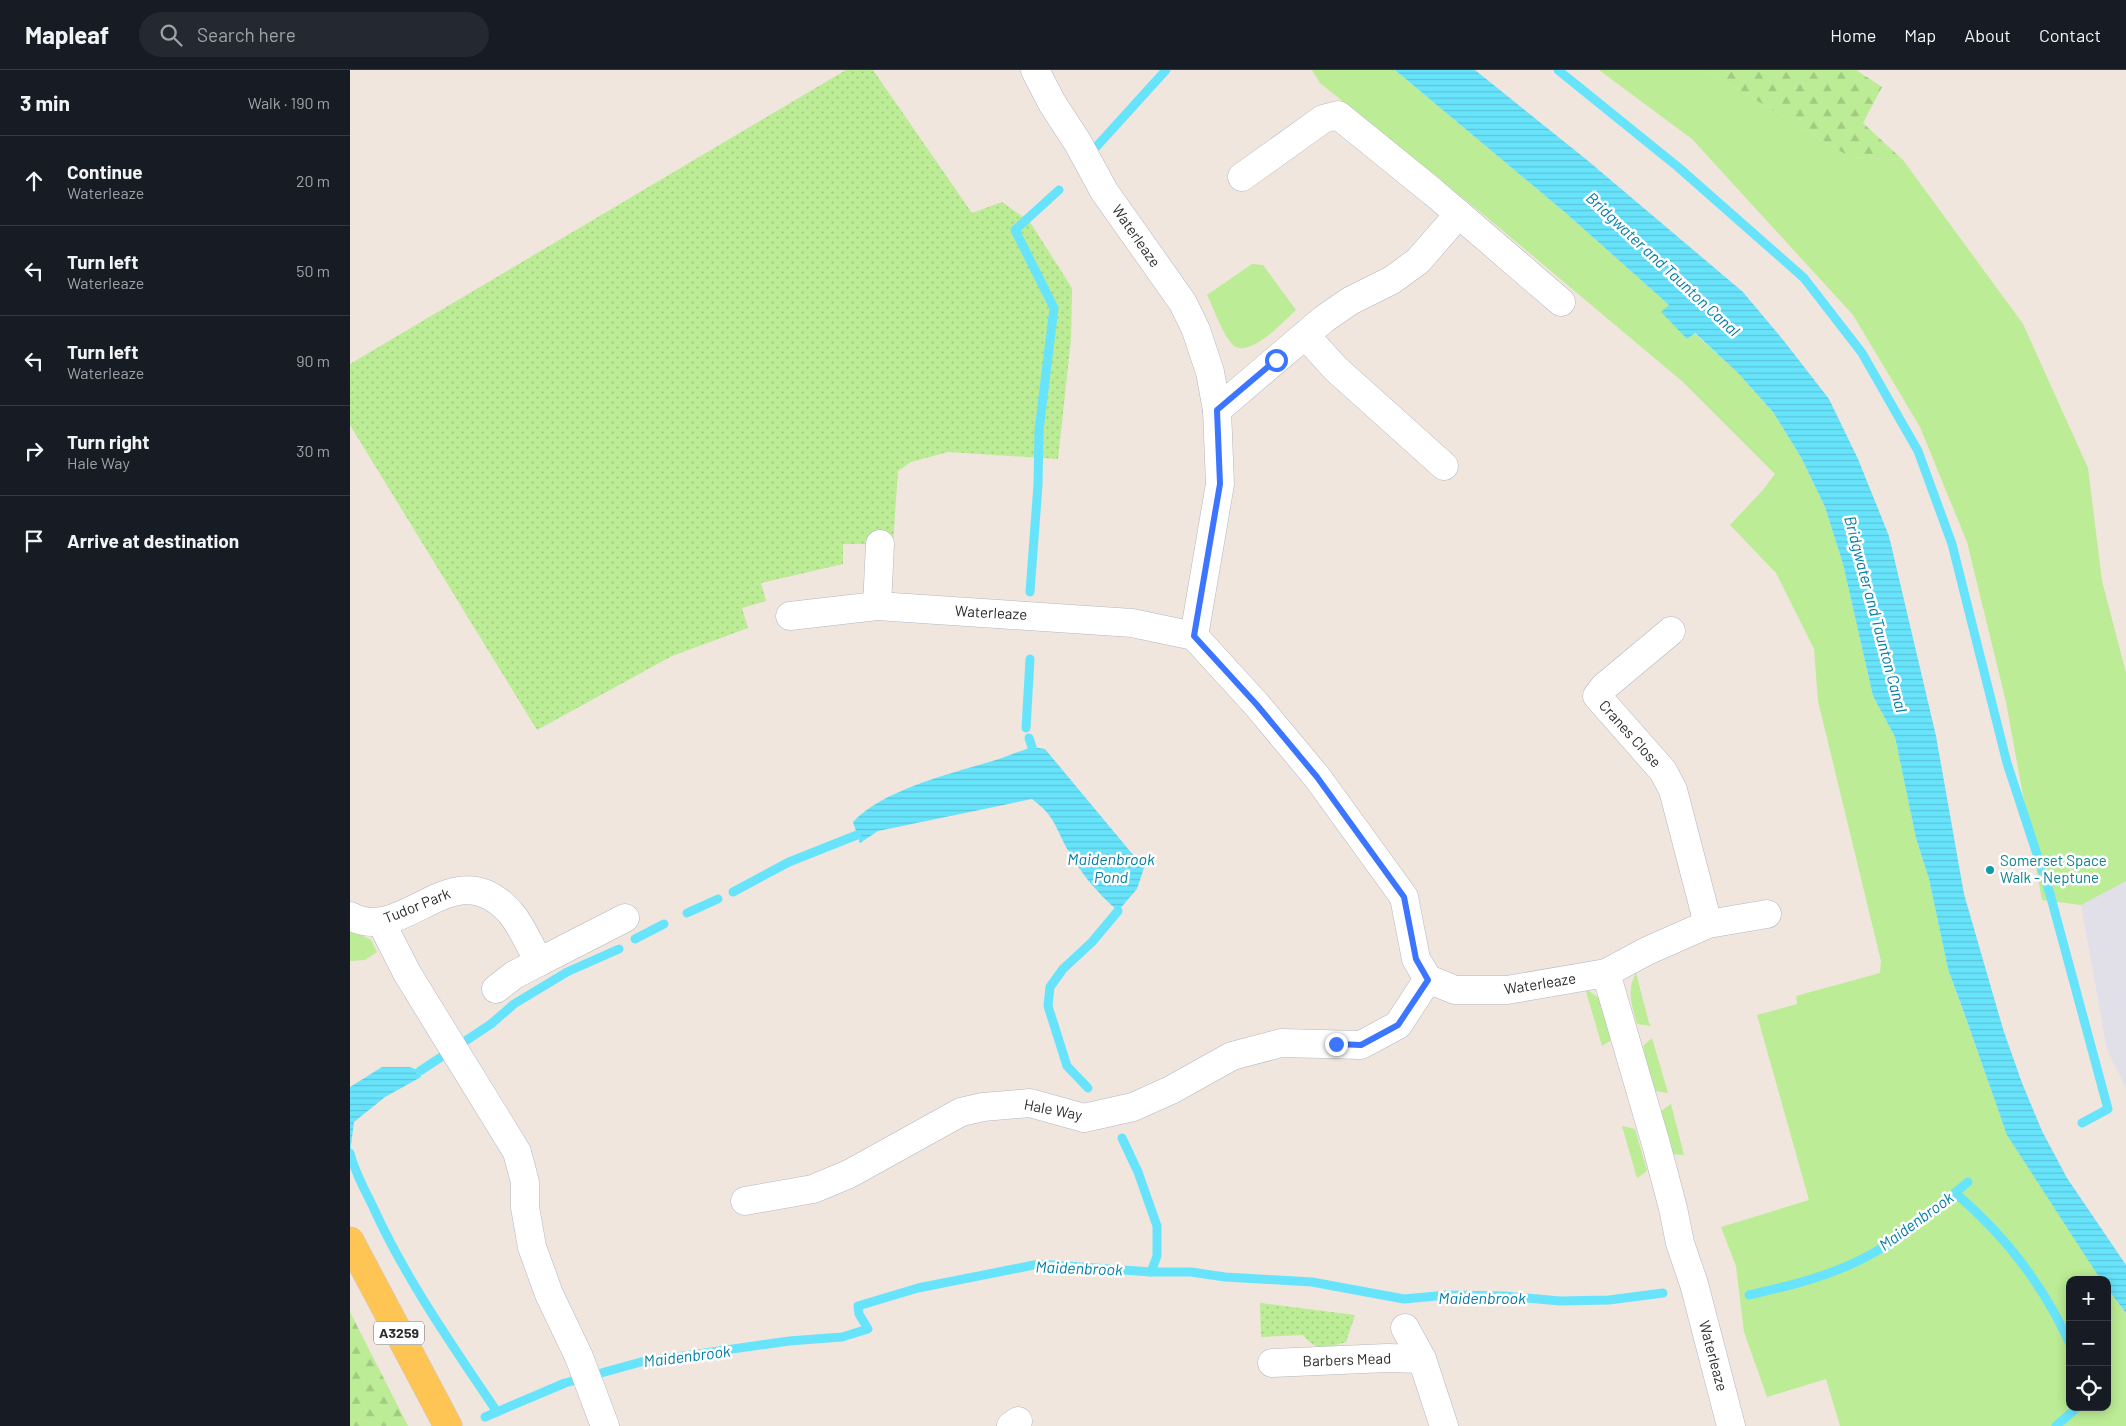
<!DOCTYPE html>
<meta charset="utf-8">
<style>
:root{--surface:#171b24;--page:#242831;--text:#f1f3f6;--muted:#9ea1a6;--line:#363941}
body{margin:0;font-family:Barlow,sans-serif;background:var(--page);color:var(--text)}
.controls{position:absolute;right:15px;bottom:15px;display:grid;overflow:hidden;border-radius:10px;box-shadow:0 2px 12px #0003}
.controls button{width:45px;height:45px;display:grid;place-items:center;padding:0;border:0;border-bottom:1px solid var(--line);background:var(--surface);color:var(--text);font:25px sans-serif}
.stop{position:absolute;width:15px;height:15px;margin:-11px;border:4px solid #3c75ff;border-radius:50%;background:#fff}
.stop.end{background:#3c75ff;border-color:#fff;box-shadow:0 1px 5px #0008}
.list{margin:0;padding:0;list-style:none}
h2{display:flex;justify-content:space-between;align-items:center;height:65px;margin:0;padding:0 20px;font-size:21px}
h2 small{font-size:16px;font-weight:400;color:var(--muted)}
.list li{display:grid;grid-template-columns:32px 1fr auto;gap:15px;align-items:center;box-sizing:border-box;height:90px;padding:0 20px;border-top:1px solid var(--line)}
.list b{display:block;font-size:19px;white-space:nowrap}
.list p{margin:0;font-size:16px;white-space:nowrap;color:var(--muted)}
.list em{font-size:16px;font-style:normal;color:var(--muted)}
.icon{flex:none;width:28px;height:28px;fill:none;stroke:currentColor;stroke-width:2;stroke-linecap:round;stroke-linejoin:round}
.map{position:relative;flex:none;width:1776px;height:1356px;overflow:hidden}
header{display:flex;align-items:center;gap:30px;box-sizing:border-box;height:70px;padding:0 25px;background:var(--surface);border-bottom:1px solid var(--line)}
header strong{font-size:24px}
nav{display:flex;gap:28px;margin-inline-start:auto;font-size:18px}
.search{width:350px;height:45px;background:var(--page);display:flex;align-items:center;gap:12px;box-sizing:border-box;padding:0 18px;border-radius:28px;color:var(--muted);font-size:19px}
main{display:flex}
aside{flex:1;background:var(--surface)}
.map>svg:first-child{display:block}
</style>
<header>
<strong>Mapleaf</strong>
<div class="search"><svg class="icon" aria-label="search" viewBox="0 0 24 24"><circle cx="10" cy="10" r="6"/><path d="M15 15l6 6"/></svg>Search here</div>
<nav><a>Home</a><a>Map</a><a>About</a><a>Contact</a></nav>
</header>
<main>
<aside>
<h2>3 min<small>Walk · 190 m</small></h2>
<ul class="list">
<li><svg class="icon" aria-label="ahead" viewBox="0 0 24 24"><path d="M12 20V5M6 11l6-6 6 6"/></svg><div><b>Continue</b><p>Waterleaze</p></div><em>20 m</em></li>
<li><svg class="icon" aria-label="left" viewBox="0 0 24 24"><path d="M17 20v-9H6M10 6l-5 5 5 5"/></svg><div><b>Turn left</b><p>Waterleaze</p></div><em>50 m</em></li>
<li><svg class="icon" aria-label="left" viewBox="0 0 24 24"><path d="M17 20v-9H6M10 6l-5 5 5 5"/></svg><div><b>Turn left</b><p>Waterleaze</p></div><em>90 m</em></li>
<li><svg class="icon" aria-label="right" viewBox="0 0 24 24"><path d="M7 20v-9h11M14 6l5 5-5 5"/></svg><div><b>Turn right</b><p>Hale Way</p></div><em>30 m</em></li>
<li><svg class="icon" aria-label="arrive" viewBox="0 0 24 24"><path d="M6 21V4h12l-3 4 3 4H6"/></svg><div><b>Arrive at destination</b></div></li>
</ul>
</aside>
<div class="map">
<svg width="1776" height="1356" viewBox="0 0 1776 1356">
<defs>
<pattern id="forest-firs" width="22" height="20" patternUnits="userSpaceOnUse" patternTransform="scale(1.25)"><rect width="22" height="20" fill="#bcec95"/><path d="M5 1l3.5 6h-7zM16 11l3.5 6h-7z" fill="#a2cb81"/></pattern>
<pattern id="park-dots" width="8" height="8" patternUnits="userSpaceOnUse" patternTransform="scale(1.25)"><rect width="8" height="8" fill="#bcec95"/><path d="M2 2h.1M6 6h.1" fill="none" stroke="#a2cb81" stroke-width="1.8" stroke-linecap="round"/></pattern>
<pattern id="water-rules" width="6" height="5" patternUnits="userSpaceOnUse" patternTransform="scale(1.25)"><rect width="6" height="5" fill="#67e4fc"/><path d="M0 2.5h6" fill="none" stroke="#5ac4d8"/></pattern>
</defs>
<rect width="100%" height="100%" fill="#f0e6de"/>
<polygon fill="#e1dfe8" points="1776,811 1776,1019 1757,979 1731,835"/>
<g fill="#bcec95">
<polygon points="962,0 1045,0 1218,145 1319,235 1312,242 1337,269 1344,263 1388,303 1423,342 1452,389 1475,437 1493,494 1523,626 1545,667 1566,768 1579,809 1598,899 1657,1064 1752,1210 1720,1210 1720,1337 1757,1337 1757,1218 1776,1243 1776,1356 1490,1356 1476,1309 1417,1327 1394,1262 1386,1196 1371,1157 1459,1130 1407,945 1447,934 1446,926 1530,903 1531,891 1468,631 1464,579 1426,503 1380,455 1412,421 1425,404 1333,312 1134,145 970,13"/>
<polygon points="1249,0 1350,0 1371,9 1500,87 1553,90 1673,254 1738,398 1752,511 1776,603 1776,811 1731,835 1692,830 1656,632 1617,472 1570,357 1503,245 1342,69"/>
<path d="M 902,194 L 913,195 L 946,240 C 934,251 898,291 882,274 C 872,263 864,239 857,225 Z"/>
<polygon points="0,859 21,870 27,882 15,890 0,891"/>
<path d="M 1286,903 L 1299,953 L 1301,956 L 1287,954 C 1282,935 1276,922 1286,903 Z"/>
<polygon points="1235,918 1250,929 1263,969 1252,976"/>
<polygon points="1302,968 1318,1023 1304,1021 1293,976"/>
<polygon points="1321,1034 1334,1085 1321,1084 1311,1041"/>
<polygon points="1272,1056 1285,1059 1297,1101 1287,1108"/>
</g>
<g fill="url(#forest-firs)">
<polygon points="1350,0 1506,0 1532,17 1513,53 1553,90 1500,87 1371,9"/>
<polygon points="0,1242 58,1356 0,1356"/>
</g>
<g fill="url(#park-dots)">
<polygon points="496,0 523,0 622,143 652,132 680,152 722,218 721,269 708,389 598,382 561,392 548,401 543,474 493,474 493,494 411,513 416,531 392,538 398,558 322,586 187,660 0,355 0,294"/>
<path d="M 910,1233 L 1005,1245 L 996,1272 C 976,1278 968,1283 953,1265 L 911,1267 Z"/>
</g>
<g fill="url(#water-rules)">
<polygon points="1045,0 1125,0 1237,90 1393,222 1434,271 1479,329 1508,389 1539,466 1586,666 1614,824 1653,959 1672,1013 1692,1061 1717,1108 1776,1195 1776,1243 1757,1218 1757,1210 1752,1210 1749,1207 1657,1065 1613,940 1598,899 1579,809 1566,768 1545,667 1523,626 1493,494 1475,437 1452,389 1423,342 1388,303 1345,263 1337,269 1311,242 1319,235 1218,145"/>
<path d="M 682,677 L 695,679 L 794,798 L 787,819 L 768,841 C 746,822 728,800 715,775 C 704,753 703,745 682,729 L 528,761 L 510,773 L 503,752 C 533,719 607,702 649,689 C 660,685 671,681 682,677 Z"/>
<polygon points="32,997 60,997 70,1001 71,1007 35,1027 4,1052 0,1083 0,1017"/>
</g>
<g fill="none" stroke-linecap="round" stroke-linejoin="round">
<g stroke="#67e4fc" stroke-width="9">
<polyline points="1208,0 1328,97 1454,208 1512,283 1568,381 1602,474 1657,693 1700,824 1758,1039 1732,1053"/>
<polyline points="747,76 816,0"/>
<polyline points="680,522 688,415 689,360 704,238 665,160 709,120"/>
<polyline points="676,658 680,589"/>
<polyline points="679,668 682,677"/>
<polyline points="383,822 439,792 507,765"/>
<polyline points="337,843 368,829"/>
<polyline points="285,869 314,854"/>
<polyline points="70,1001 141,954 164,934 217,902 269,879"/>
<polyline points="738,1018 717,996 698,936 700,917 713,899 742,872 768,841"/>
<polyline points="772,1068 788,1102 807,1156 807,1186 801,1202"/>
<path d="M 0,1083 C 5,1103 15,1120 24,1139 C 57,1211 103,1276 147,1342"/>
<path d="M 1605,1123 C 1654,1164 1693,1215 1720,1274"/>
<path d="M 1399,1225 C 1435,1217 1472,1208 1506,1192 C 1547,1173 1583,1141 1618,1112"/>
<polyline points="135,1347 215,1313 291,1292 439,1271 492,1267 518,1259 509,1244 508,1236 568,1218 689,1194 801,1202 841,1202 875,1207 962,1212 1054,1229 1097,1225 1154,1226 1210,1231 1259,1230 1313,1223"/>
<polyline points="1706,1356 1728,1337"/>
</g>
<g stroke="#b2b7c2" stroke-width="29">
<g id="minor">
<polyline points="685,0 702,33 728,73 754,121 833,233 846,260 860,302 867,340 870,414 844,566"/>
<polyline points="892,107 973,49 988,45 1083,122 1211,232"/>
<polyline points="956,266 986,299 1094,396"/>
<polyline points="867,340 974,249 1000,231 1042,210 1068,191 1109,144"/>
<polyline points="527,536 530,474"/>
<polyline points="440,546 527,536 782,553 844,566 907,635 967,707 1054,827 1066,889 1078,909 1105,920 1157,920 1256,903 1306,1074 1323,1138 1330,1173 1344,1214 1381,1356"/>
<path d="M 0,846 C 55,876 102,779 160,842 C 172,856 180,876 189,892 L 275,848"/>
<polyline points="31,852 57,903 167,1082 175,1112 175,1137 182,1177 199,1224 229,1287 255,1356"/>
<polyline points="1358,854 1417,844"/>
<polyline points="1256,903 1297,881 1358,854 1323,720 1313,701 1247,626 1254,617 1321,561"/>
<polyline points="146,919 164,905 189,892"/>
<polyline points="395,1131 463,1119 499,1104 611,1042 633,1037 680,1033 734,1048 783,1037 821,1020 882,986 931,973 1011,975 1048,955 1078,909"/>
<polyline points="1055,1258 1072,1289 1094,1356"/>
<polyline points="922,1293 1037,1288 1072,1289"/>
<polyline points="661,1356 668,1351"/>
</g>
</g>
<g stroke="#c8c8c8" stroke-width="29">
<polyline id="major" points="0,1171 98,1356"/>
</g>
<use href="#minor" stroke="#fff" stroke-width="28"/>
<use href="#major" stroke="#ffc554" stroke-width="28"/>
</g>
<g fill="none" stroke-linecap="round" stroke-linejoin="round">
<polyline stroke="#3c75ff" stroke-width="6" points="926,290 867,340 870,414 844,566 907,635 967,707 1054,827 1066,889 1078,910 1048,955 1011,975 986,974"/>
</g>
<circle fill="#0f9aa8" stroke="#fff" stroke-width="2" cx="1640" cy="800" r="5"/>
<g text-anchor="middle" stroke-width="5" stroke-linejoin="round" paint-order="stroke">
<rect fill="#fff" stroke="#6c6c6c" stroke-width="1" x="24" y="1251.5" width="50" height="23" rx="4"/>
<g font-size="14" font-weight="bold" fill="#2d2d2d">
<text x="49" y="1268">A3259</text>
</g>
<g font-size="15" fill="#2d2d2d" stroke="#fff">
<text transform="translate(786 166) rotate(55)" y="5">Waterleaze</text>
<text transform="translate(641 543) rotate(3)" y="5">Waterleaze</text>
<text transform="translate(1280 664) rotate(48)" y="5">Cranes Close</text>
<text transform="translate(67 836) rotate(-22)" y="5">Tudor Park</text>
<text transform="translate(1190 914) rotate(-9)" y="5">Waterleaze</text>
<text transform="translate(703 1040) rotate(11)" y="5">Hale Way</text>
<text transform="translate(1363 1286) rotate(75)" y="5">Waterleaze</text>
<text transform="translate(997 1290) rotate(-2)" y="5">Barbers Mead</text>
</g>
<g font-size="15" fill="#0d838f" stroke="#fff" text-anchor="start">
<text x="1650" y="796">Somerset Space<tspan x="1650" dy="17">Walk - Neptune</tspan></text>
</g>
<g font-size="16" font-style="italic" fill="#017ea6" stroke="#fff">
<text transform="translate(1313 194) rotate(43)" y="6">Bridgwater and Taunton Canal</text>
<text transform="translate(1526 544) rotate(75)" y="6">Bridgwater and Taunton Canal</text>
<text x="761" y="795">Maidenbrook<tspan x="761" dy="18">Pond</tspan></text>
<text transform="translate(1566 1151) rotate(-36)" y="6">Maidenbrook</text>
<text transform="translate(729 1198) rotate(2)" y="6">Maidenbrook</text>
<text x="1132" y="1234">Maidenbrook</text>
<text transform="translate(337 1286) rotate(-7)" y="6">Maidenbrook</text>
</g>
</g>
</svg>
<div class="controls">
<button>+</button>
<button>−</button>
<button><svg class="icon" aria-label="locate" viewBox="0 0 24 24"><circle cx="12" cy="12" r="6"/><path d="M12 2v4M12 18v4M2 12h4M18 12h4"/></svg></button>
</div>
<div class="stop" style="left:926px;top:290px"></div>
<div class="stop end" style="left:986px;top:974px"></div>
</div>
</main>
